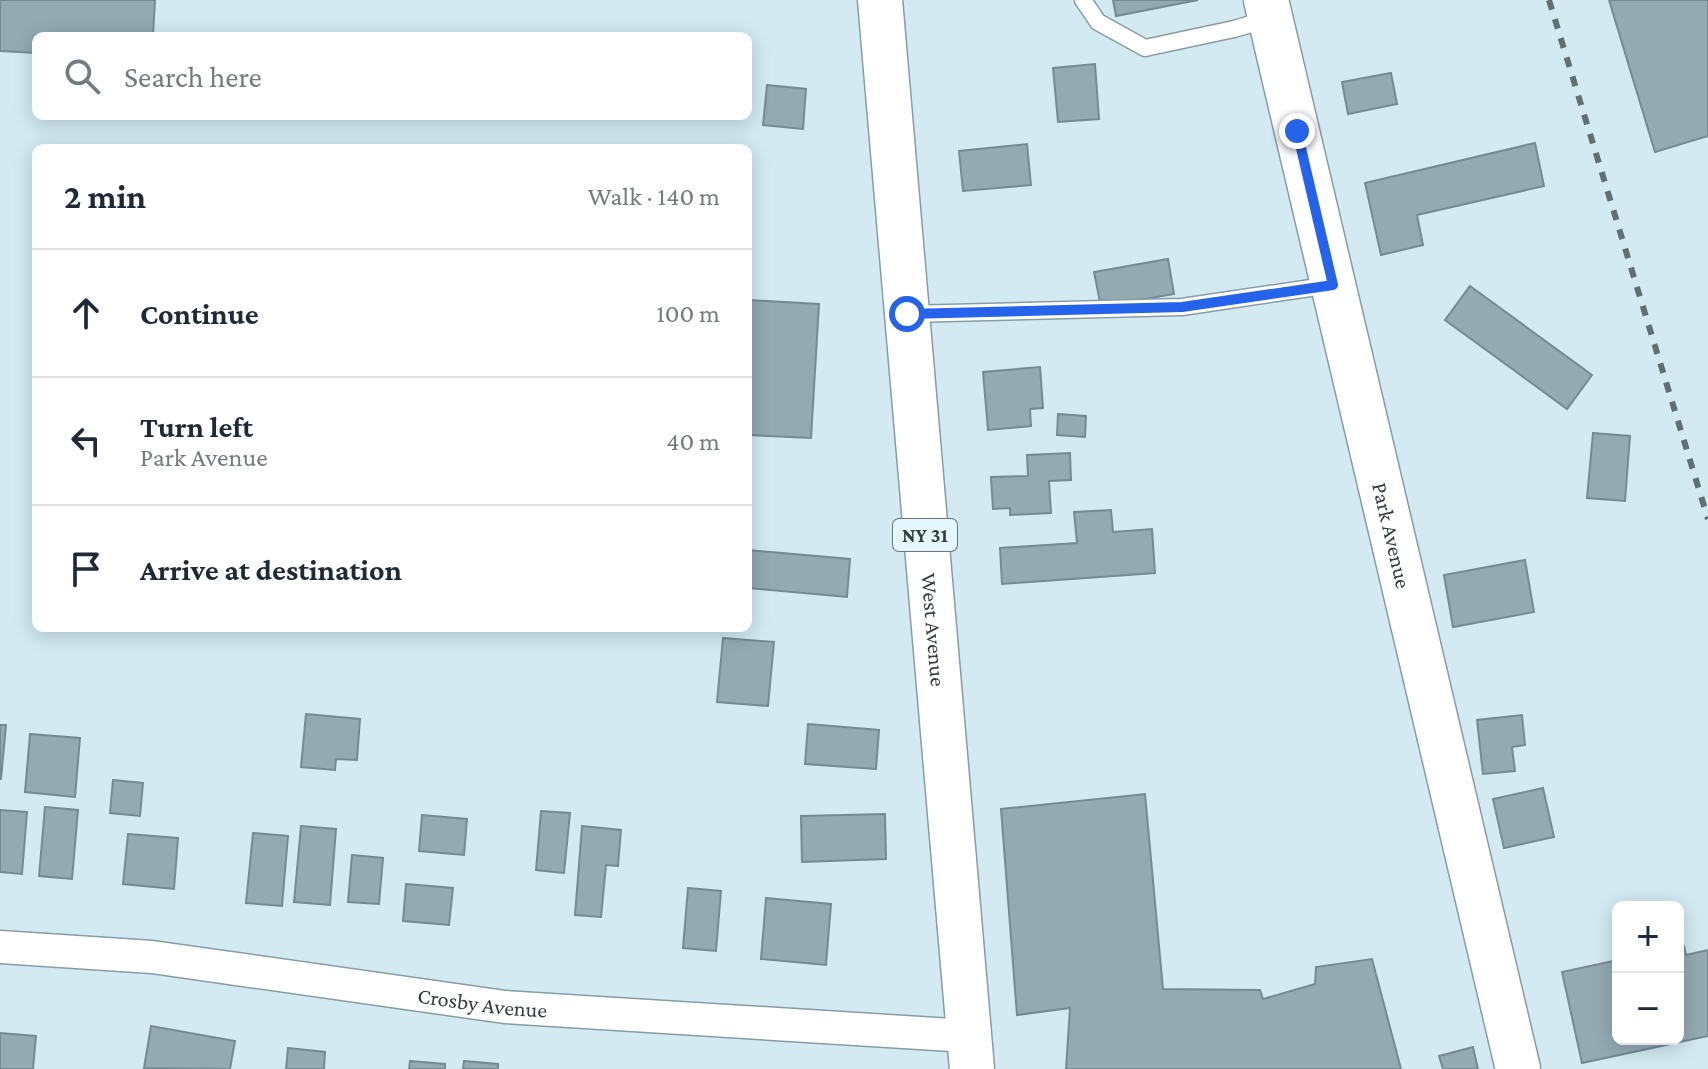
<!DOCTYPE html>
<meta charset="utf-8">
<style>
:root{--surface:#fff;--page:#f6f6f7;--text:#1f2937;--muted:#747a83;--line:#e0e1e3}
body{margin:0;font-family:"Crimson Pro",serif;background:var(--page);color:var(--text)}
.controls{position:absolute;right:24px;bottom:24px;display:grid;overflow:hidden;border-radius:12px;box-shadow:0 4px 20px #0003}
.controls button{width:72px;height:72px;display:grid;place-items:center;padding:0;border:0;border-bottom:2px solid var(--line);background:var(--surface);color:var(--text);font:40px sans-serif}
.stop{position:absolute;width:24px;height:24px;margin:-18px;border:6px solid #2563eb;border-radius:50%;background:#fff}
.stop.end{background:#2563eb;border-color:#fff;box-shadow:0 2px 8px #0008}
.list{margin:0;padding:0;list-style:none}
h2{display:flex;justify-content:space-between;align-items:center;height:104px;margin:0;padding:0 32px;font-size:34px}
h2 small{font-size:26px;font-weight:400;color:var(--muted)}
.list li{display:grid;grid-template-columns:52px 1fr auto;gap:24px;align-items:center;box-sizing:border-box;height:128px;padding:0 32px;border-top:2px solid var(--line)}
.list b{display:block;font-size:30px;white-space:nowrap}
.list p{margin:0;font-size:26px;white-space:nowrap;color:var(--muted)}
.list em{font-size:26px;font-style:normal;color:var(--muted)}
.icon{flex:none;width:44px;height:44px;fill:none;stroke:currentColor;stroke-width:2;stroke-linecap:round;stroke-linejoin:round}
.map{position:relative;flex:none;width:1708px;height:1069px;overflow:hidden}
.search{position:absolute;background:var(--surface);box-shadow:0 4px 20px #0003;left:32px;top:32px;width:720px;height:88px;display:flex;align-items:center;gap:20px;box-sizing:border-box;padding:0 28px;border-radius:12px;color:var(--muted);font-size:30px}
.panel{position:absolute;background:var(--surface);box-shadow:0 4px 20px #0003;left:32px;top:144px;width:720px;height:488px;border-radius:12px}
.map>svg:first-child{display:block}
</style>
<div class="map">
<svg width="1708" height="1069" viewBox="0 0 1708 1069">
<rect width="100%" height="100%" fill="#d3eaf3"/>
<g fill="#94aab3" stroke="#758a93" stroke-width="2">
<polygon points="0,0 155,0 153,36 36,36 36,53 0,51"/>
<polygon points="1113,0 1198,0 1116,16"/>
<polygon points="1609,0 1708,0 1708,136 1655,152"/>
<polygon points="1095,64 1099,119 1058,122 1053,68"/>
<polygon points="1391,73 1397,104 1348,114 1342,82"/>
<polygon points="767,85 806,89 803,129 763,125"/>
<polygon points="1535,143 1544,186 1417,215 1423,245 1381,255 1365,183"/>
<polygon points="1027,144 1031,185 963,191 959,151"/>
<polygon points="1168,259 1174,294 1101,307 1094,272"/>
<polygon points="1470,286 1592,375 1567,409 1445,320"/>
<polygon points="748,300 819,304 811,438 748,435"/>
<polygon points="1040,367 1043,408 1030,409 1031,426 988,430 983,372"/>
<polygon points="1058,414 1086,416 1085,437 1057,435"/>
<polygon points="1593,433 1630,436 1625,501 1587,498"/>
<polygon points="1070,453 1071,480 1049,481 1051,513 1010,515 1010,508 993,509 991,477 1028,476 1027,455"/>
<polygon points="1111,510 1113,532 1152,529 1155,573 1002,584 1000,548 1077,543 1074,512"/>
<polygon points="748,550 850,559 847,597 748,588"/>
<polygon points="1525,560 1534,612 1453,627 1444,575"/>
<polygon points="723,638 774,642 768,706 717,702"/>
<polygon points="306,714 360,719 357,760 336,759 335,770 301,767"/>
<polygon points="1522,715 1525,745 1512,747 1515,771 1483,774 1477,720"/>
<polygon points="808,724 879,730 876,769 805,764"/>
<polygon points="0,725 6,725 1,779 0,779"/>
<polygon points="30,734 80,738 75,797 25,792"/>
<polygon points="113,780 143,783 140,816 110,813"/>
<polygon points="1543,788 1554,837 1504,848 1493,799"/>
<polygon points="1145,794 1163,989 1260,990 1263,999 1315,984 1316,967 1372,959 1401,1069 1066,1069 1070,1008 1017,1015 1001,809"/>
<polygon points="45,807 78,810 72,879 39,876"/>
<polygon points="0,810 27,812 22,874 0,872"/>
<polygon points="541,811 570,813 564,873 536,870"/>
<polygon points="885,814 886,859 802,862 801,816"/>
<polygon points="422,815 467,819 464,855 419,851"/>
<polygon points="301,826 336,829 330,905 294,902"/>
<polygon points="582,826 621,830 618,866 606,865 601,917 575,915"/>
<polygon points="253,833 288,836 282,906 246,903"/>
<polygon points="128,834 178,838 174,889 123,884"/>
<polygon points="352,855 383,858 379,904 348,902"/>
<polygon points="406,884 453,888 449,925 403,921"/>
<polygon points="688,888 721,891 716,951 683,948"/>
<polygon points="766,898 831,904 826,965 761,959"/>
<polygon points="1684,946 1686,955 1708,950 1708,1036 1582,1063 1562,972 1618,960 1618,1039 1678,1039 1678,947"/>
<polygon points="151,1026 235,1041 230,1069 144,1068"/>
<polygon points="0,1033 36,1036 33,1069 0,1069"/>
<polygon points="1473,1047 1478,1069 1443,1069 1439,1056"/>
<polygon points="288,1048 325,1052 324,1069 286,1069"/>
<polygon points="410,1061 445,1064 445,1069 409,1069"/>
<polygon points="464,1061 498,1064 498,1069 463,1069"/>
</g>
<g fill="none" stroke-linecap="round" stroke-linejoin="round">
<g stroke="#879ca5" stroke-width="19">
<g id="service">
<polyline points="1083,0 1098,22 1145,48 1234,29 1268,19"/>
<polyline points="908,314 1182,307 1331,285"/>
</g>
</g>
<g stroke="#879ca5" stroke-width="35">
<g id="minor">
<path id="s1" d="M 0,947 L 152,957 L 505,1007 L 968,1036"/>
</g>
</g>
<g stroke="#879ca5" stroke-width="47">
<g id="secondary">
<path id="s2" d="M 1266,0 L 1518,1069"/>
</g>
</g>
<g stroke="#879ca5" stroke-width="47">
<g id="trunk">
<path id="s3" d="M 880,0 L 972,1069"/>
</g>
</g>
<use href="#service" stroke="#fff" stroke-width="16"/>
<use href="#minor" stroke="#fff" stroke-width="32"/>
<use href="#secondary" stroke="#fff" stroke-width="44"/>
<use href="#trunk" stroke="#fff" stroke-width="44"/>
<polyline stroke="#616e73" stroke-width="6" stroke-dasharray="10 10" stroke-linecap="butt" points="1549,0 1708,519"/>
</g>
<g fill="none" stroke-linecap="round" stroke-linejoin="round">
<polyline stroke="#2563eb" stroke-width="10" points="907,314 1182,307 1333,285 1297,131"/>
</g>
<g text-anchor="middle" stroke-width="6" stroke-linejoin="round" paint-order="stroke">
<rect fill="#e4f6fe" stroke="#687478" stroke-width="2" x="893" y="519" width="64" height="32" rx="6"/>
<g font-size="20" font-weight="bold" fill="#333c3f">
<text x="925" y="542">NY 31</text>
</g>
<g font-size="22" fill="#333c3f" stroke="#e4f6fe">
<text dy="8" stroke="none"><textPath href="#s2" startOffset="550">Park Avenue</textPath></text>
<text dy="8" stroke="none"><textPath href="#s3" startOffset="632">West Avenue</textPath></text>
<text dy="8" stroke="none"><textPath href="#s1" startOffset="486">Crosby Avenue</textPath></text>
</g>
</g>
</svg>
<div class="controls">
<button>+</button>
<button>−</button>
</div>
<div class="stop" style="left:907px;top:314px"></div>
<div class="stop end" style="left:1297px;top:131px"></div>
<div class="search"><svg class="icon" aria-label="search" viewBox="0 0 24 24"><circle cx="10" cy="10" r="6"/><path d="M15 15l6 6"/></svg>Search here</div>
<section class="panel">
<h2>2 min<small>Walk · 140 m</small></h2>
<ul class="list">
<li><svg class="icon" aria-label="ahead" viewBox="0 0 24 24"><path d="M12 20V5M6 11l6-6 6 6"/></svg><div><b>Continue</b></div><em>100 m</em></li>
<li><svg class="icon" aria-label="left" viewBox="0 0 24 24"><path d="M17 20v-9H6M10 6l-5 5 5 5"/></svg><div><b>Turn left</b><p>Park Avenue</p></div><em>40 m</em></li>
<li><svg class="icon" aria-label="arrive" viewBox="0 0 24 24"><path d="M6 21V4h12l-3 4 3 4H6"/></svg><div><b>Arrive at destination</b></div></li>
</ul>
</section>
</div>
